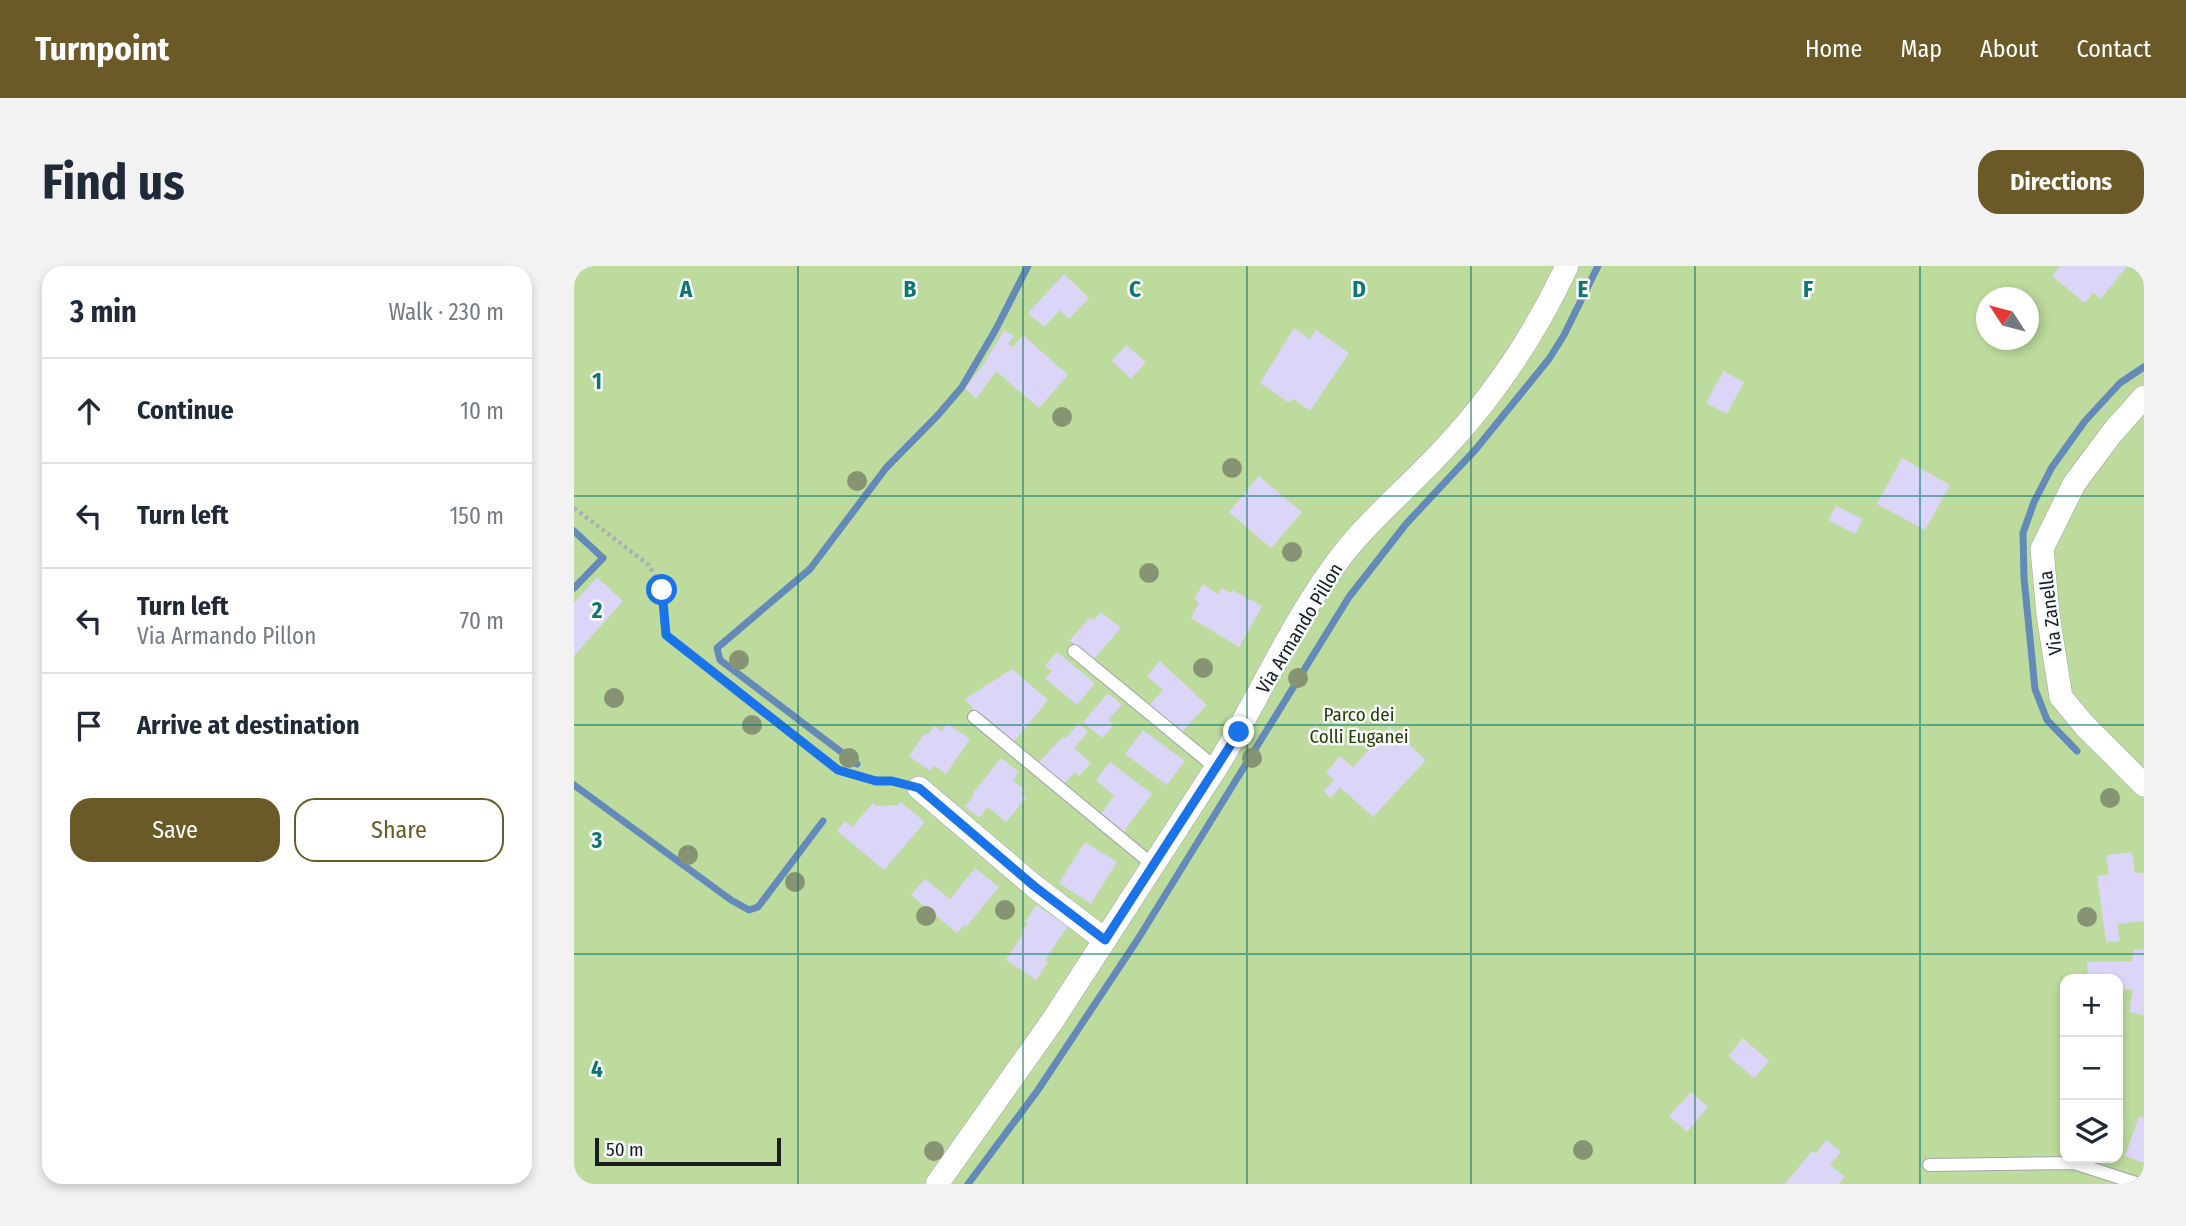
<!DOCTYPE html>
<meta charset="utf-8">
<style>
:root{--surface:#fff;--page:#f2f2f3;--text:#1f2937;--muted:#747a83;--line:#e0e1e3;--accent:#6b5a28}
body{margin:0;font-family:"Fira Sans Condensed",sans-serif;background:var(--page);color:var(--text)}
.controls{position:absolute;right:21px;bottom:21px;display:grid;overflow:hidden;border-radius:14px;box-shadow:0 4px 10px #0003}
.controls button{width:63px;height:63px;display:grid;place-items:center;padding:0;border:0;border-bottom:2px solid var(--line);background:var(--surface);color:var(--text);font:35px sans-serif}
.compass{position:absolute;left:1402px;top:21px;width:63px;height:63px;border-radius:50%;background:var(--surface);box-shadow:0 4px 10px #0003;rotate:306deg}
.scale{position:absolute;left:21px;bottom:18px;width:186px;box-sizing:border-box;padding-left:7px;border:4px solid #1b1c1d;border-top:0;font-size:19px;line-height:24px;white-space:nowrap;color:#1b1c1d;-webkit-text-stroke:5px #f7fbfe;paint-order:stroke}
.stop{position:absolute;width:21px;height:21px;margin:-16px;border:5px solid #1a73e8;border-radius:50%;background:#fff}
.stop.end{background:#1a73e8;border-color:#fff;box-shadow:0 2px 7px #0008}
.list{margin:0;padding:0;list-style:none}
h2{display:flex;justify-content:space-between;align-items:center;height:91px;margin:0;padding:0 28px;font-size:30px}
h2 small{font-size:23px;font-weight:400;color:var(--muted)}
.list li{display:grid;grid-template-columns:46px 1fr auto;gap:21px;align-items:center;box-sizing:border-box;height:105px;padding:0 28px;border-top:2px solid var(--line)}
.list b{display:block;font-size:26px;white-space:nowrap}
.list p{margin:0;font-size:23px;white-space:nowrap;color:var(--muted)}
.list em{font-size:23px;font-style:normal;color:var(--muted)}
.actions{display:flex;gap:14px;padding:21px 28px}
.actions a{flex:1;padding:16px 0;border:2px solid var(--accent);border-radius:21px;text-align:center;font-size:24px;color:var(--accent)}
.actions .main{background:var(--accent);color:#fff}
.icon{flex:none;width:38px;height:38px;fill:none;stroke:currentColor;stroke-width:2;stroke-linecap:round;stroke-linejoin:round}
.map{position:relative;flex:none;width:1570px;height:918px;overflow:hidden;border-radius:21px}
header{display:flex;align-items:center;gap:42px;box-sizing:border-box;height:98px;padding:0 35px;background:var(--accent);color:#fff}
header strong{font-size:33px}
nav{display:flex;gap:38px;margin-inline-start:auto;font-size:24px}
.intro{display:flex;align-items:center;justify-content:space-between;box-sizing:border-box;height:168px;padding:0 42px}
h1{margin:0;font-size:49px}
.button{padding:18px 32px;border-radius:21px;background:var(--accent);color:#fff;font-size:24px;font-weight:700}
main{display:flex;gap:42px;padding:0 42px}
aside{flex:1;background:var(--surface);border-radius:21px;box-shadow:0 4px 10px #0003}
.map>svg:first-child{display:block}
</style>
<header>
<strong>Turnpoint</strong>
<nav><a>Home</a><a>Map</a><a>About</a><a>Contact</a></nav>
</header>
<div class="intro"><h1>Find us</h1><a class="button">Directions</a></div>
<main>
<aside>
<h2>3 min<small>Walk · 230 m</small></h2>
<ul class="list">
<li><svg class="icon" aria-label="ahead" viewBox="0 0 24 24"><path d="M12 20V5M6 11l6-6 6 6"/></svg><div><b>Continue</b></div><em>10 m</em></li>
<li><svg class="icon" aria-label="left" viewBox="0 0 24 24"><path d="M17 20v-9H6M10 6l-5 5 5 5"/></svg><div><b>Turn left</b></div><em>150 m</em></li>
<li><svg class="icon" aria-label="left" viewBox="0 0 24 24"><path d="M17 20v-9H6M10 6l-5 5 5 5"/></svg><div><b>Turn left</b><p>Via Armando Pillon</p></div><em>70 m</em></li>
<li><svg class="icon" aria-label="arrive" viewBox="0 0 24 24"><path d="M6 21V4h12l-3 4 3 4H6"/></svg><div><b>Arrive at destination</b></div></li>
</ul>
<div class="actions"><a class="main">Save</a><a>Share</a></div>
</aside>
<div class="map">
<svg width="1570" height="918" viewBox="0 0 1570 918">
<rect width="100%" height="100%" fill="#f7fbfe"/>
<path fill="#bddb9c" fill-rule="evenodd" d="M 0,0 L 1570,0 L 1570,918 L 0,918 ZM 1412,32 L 1454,32 L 1454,74 L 1412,74 ZM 1491,713 L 1544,713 L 1544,892 L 1491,892 Z"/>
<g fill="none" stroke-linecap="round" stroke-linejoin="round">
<g stroke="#648aba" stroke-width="7">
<polyline points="0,265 29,292 0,322"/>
<polyline points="1503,485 1473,454 1461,423 1450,312 1449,267 1460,236 1478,201 1511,155 1546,117 1570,101"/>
<polyline points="283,498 146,394 143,382 236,303 312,202 364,149 388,121 422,63 454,0"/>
<polyline points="0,519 157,634 175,644 184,641 249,555"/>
<polyline points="394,918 464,824 564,673 775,331 832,258 902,183 975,93 990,69 1024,0"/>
</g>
</g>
<g fill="#dbd5f7">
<polygon points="1486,0 1553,0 1527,33 1519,27 1511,37 1478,10"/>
<polygon points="490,8 515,32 495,53 486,44 470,61 454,47"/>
<polygon points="720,62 736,73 742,64 775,87 736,145 720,133 714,136 686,117"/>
<polygon points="430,64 440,70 434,78 439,81 449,69 494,109 465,142 422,105 402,133 391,122 409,99"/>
<polygon points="552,79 572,96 557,113 538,95"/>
<polygon points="1149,105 1170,116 1153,148 1132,137"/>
<polygon points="1328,192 1376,219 1351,264 1303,238"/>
<polygon points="685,210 728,246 697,282 655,246"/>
<polygon points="1262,240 1289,253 1281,268 1254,254"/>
<polygon points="23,311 49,335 0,390 0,337"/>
<polygon points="629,318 644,328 648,322 657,327 658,324 688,340 665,381 617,352 625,337 620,333"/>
<polygon points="527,346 547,362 519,394 496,374 516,351 520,354"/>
<polygon points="483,386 521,417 503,439 471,412 478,405 471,400"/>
<polygon points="586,395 633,439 605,469 574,441 589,424 573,410"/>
<polygon points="438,403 474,434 440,476 410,449 407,452 391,433"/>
<polygon points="534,427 548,439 534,454 540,459 528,472 509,456"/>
<polygon points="373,457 396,473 372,508 360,499 356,505 335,490 351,467 354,469 360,460 368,465"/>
<polygon points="505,457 514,466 500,482 517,497 505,510 501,506 490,518 464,497 489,471 491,473"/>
<polygon points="816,461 852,494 799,551 766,521 757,532 750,525 760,514 752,507 766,490 779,501"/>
<polygon points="569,464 611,495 593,519 551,488"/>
<polygon points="427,492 445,506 439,514 451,524 447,528 452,532 432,556 414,541 405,552 391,540 400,530 398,528"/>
<polygon points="536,496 578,528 548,568 525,551 540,530 522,514"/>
<polygon points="327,536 351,556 310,604 263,565 271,555 278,561 299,537 302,540 323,539"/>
<polygon points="511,576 543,596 517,638 485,617"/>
<polygon points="1558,586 1561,607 1570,607 1570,655 1543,658 1546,675 1532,676 1523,610 1535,608 1532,589"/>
<polygon points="401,602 425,621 392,661 390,659 383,667 337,629 351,613 376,633"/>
<polygon points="462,639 494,660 471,694 474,696 462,714 432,694 449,668 447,667 454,658 451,656"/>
<polygon points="1560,683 1570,684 1570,749 1555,746 1559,724 1544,724 1544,713 1514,713 1513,696 1558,695"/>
<polygon points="1169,772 1195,795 1180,812 1154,790"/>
<polygon points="1117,826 1134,841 1113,866 1095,850"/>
<polygon points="1565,850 1570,851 1570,897 1551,890"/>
<polygon points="1550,852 1549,879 1544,877 1544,853"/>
<polygon points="1252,874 1267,886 1256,899 1271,911 1265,918 1211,918 1238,885 1242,887"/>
</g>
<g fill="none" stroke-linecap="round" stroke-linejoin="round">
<g stroke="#a1a4a7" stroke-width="14">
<g id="lane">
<polyline points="500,385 642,502"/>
<polyline points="400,451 579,599"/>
<polyline points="1355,899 1500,897 1565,918"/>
</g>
</g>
<g stroke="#a1a4a7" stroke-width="24">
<g id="street">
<polyline points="1570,131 1538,167 1500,218 1468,283 1474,349 1487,431 1511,460 1570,519"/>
<polyline points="345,522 460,620 531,674"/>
<path d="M 363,918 L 479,754 L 642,502 C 683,436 714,363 760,300 C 791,257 833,223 869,184 C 919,131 962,66 993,0"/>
</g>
</g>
<polyline stroke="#adb0b3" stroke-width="4.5" stroke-dasharray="3.5 3.5" stroke-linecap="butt" points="0,242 75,299 88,324 92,369 264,504 302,515 324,517"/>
<use href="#lane" stroke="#fff" stroke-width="12"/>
<use href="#street" stroke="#fff" stroke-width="23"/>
</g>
<g fill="#869474">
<circle cx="488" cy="151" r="10"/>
<circle cx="658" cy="202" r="10"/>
<circle cx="283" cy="215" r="10"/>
<circle cx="718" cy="286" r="10"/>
<circle cx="575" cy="307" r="10"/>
<circle cx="165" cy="394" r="10"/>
<circle cx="629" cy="402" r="10"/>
<circle cx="724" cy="412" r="10"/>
<circle cx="40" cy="432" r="10"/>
<circle cx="178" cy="459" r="10"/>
<circle cx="275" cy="492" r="10"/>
<circle cx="678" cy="492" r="10"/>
<circle cx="1536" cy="532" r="10"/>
<circle cx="114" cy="589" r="10"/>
<circle cx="221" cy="616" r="10"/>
<circle cx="431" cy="644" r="10"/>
<circle cx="352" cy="650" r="10"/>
<circle cx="1513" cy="651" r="10"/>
<circle cx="1009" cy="884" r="10"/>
<circle cx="360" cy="885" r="10"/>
</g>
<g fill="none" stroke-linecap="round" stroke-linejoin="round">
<polyline stroke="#1a73e8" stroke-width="9" points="88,324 92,369 264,504 302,515 318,515 345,522 460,620 531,674 665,466"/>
</g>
<path fill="none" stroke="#0f766e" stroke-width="2" stroke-opacity="0.55" d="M 224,0 L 224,918M 449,0 L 449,918M 673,0 L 673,918M 897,0 L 897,918M 1121,0 L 1121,918M 1346,0 L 1346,918M 0,230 L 1570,230M 0,459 L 1570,459M 0,688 L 1570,688"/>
<g text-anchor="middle" stroke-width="5" stroke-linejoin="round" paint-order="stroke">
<g font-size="19" fill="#1b1c1d" stroke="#f7fbfe">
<text transform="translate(1476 347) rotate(-97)" y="7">Via Zanella</text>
<text transform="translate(725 362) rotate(-59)" y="7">Via Armando Pillon</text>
</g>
<g font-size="19" fill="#293f03" stroke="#f7fbfe">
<text x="785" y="455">Parco dei<tspan x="785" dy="22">Colli Euganei</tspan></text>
</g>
</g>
<g font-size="23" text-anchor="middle" font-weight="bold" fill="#0f766e" stroke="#f7fbfe" stroke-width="5" stroke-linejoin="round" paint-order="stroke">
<text x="112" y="31">A</text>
<text x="336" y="31">B</text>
<text x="561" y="31">C</text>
<text x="785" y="31">D</text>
<text x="1009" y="31">E</text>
<text x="1234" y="31">F</text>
<text x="23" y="123">1</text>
<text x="23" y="352">2</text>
<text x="23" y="582">3</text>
<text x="23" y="811">4</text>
</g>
</svg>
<div class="controls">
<button>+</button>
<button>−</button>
<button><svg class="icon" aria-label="layers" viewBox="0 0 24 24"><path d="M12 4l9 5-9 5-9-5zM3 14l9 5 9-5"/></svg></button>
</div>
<svg class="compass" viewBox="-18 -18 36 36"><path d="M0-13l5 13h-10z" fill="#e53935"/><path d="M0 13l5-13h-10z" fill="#747a83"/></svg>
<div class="scale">50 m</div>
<div class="stop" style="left:88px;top:324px"></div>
<div class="stop end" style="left:665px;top:466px"></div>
</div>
</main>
